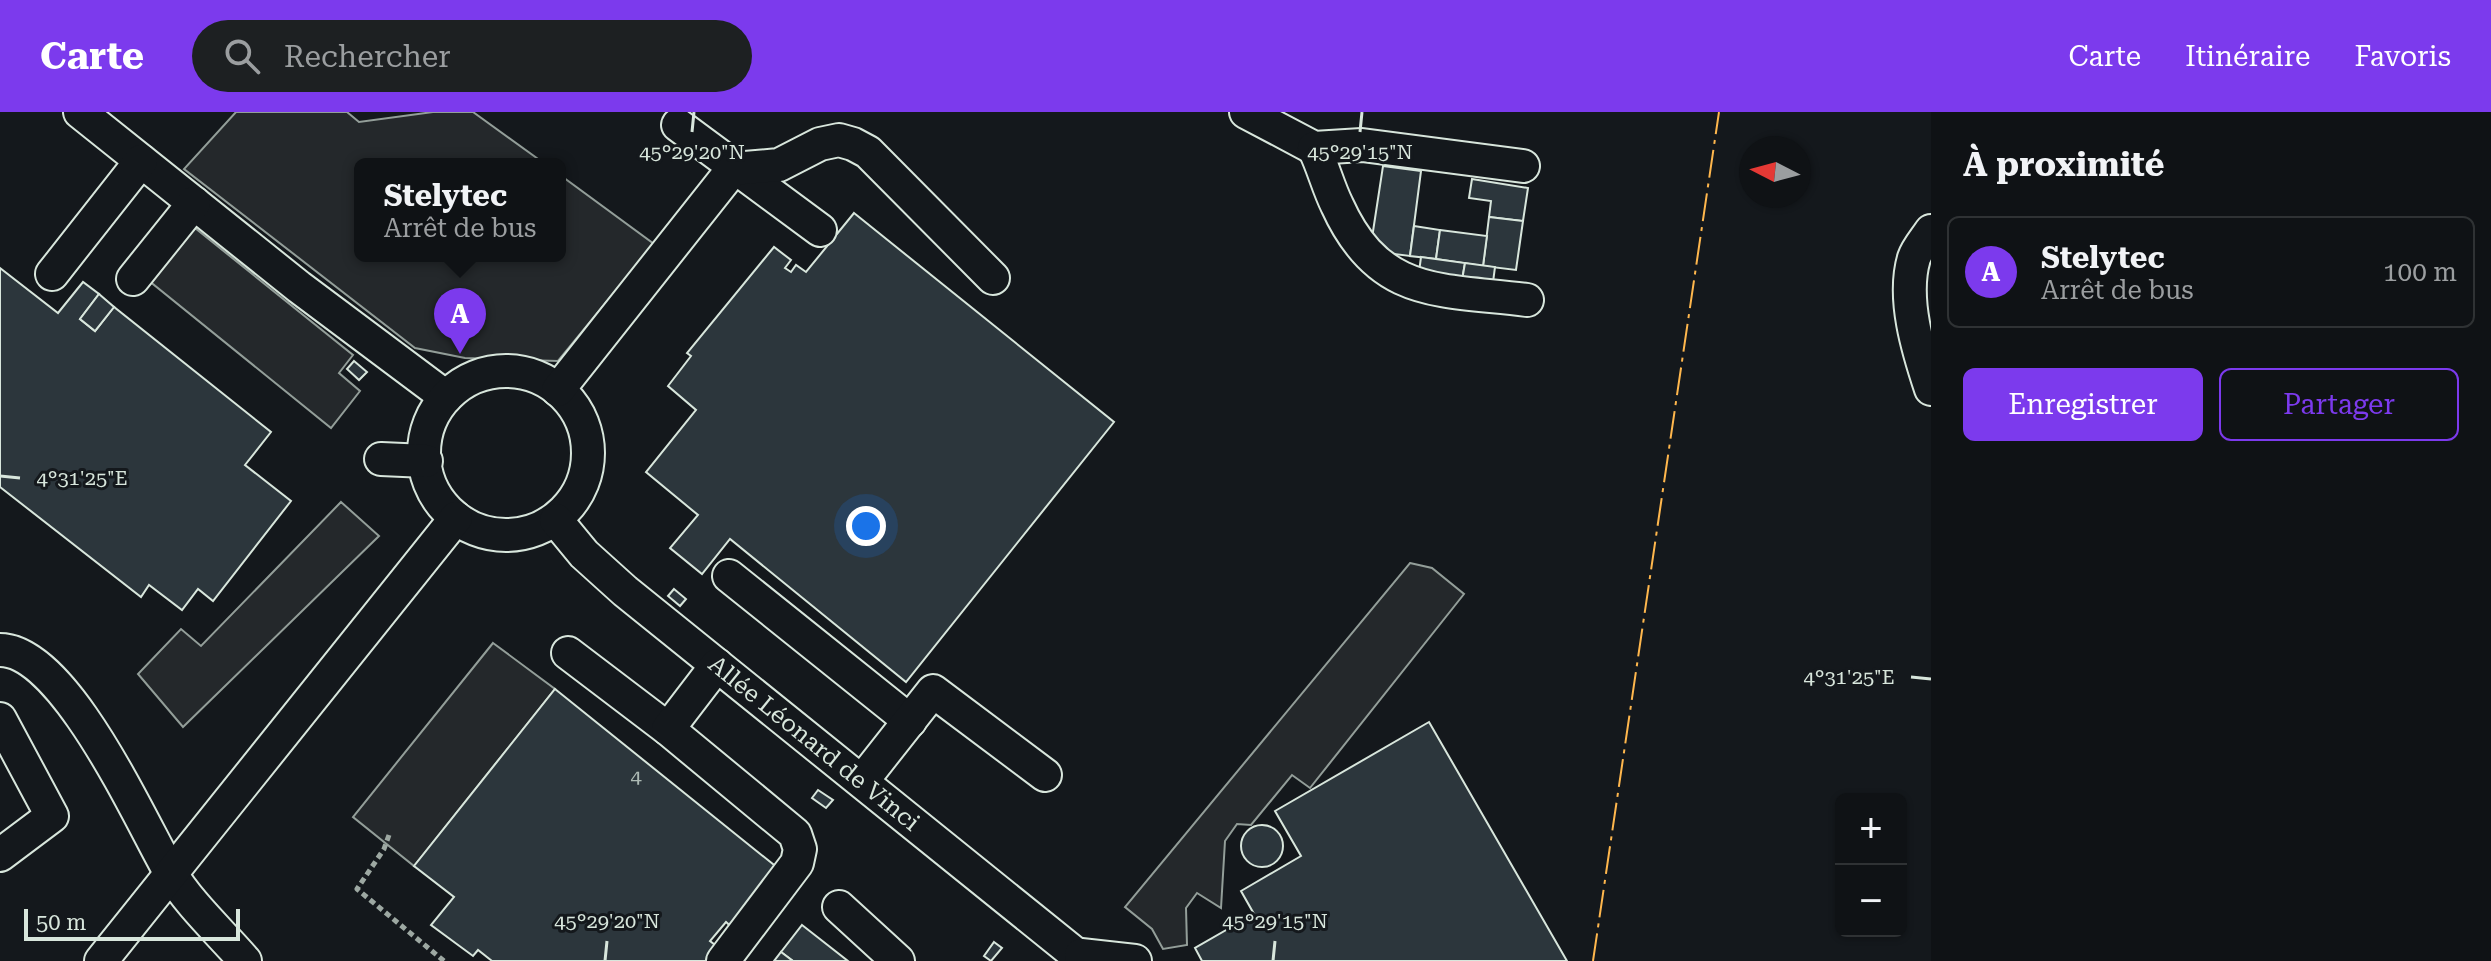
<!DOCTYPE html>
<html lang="fr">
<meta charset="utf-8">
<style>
:root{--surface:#0f1215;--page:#1d2022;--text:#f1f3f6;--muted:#9b9ea0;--line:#2f3234;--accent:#7c3aed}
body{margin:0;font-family:"Roboto Serif",serif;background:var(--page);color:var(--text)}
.controls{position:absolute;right:24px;bottom:24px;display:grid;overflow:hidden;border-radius:12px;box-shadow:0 2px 6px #0004}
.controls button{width:72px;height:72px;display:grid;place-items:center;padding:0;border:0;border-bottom:2px solid var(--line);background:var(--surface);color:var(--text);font:40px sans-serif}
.compass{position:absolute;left:1739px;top:24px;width:72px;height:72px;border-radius:50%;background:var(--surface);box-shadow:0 2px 6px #0004;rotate:276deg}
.scale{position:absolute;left:24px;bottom:20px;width:216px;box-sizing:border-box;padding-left:8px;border:4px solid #d8e6dc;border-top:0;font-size:22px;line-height:28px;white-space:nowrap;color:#d8e6dc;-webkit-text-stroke:6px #14181c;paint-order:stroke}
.you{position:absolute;left:866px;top:414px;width:28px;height:28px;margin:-20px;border:6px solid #fff;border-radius:50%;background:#1a73e8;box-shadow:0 0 0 12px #1a73e833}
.badge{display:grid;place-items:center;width:52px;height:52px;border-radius:50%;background:var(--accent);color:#fff;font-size:26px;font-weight:700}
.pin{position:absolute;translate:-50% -66px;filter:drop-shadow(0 2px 4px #0008)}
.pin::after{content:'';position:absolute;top:42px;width:28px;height:24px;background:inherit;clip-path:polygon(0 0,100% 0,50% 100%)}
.popup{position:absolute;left:354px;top:46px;width:212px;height:104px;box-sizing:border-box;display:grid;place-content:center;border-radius:12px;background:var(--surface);filter:drop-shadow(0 2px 6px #0005);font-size:26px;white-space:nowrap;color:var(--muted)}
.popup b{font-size:30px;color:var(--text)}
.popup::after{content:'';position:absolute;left:50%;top:100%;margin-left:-16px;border:16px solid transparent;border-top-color:var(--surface)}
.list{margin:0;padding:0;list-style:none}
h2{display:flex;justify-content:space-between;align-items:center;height:104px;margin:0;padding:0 32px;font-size:34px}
h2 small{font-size:26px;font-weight:400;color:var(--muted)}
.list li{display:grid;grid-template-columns:52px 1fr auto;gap:24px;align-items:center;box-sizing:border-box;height:112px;margin:0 16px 16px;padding:0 16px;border:2px solid var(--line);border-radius:12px}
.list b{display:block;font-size:30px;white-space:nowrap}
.list p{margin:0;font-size:26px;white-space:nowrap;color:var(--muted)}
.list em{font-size:26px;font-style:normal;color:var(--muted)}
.actions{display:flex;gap:16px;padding:24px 32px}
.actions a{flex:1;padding:18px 0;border:2px solid var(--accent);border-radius:12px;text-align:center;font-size:28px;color:var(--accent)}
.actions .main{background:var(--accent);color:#fff}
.icon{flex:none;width:44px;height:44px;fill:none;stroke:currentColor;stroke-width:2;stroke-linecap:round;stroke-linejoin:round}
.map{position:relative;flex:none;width:1931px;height:849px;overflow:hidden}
header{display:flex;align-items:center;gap:48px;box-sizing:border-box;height:112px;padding:0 40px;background:var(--accent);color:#fff}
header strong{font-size:38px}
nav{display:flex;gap:44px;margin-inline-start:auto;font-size:28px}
.search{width:560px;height:72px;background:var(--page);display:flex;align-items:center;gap:20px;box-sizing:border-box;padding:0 28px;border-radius:44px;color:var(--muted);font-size:30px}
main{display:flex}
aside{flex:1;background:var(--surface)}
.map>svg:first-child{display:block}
</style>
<header>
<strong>Carte</strong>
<div class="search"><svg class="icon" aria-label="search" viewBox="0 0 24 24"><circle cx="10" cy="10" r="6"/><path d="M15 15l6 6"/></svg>Rechercher</div>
<nav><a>Carte</a><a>Itinéraire</a><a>Favoris</a></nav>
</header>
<main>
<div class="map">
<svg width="1931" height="849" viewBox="0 0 1931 849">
<rect width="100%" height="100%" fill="#14181c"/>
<g fill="#24282b" stroke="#939e99" stroke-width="2">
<polygon points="236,0 347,0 359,10 433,0 473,0 545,52 360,52 360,144 560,144 560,63 654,132 558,249 465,246 415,236 184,57"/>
<polygon points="190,112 353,243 339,261 360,279 331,316 148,168"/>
<polygon points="341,390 379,424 183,615 138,562 181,517 201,534"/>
<polygon points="1410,451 1432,456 1464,482 1310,676 1292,663 1251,713 1237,712 1225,729 1221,796 1197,781 1186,796 1187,833 1163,837 1152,817 1125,795"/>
<polygon points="493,531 555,577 414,754 353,705"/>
</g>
<g fill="#2c363c" stroke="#d8e6dc" stroke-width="2">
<polygon points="1383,54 1421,59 1410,144 1370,139"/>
<polygon points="1472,67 1528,76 1523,109 1489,105 1491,89 1469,86"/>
<polygon points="854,101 1114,310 906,570 730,427 702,462 670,436 698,403 646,360 696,298 668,274 691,244 687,241 774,135 791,148 785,156 791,160 796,153 806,160"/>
<polygon points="1489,105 1523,109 1516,158 1483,154"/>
<polygon points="1414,114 1440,118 1436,147 1410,144"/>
<polygon points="1440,118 1487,124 1483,154 1436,147"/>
<polygon points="1421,145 1465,151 1461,174 1418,168"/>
<polygon points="1465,151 1495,155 1492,178 1461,174"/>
<polygon points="0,156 58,201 83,170 99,182 80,207 95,219 114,195 271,320 245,353 291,389 213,489 198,477 182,498 149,473 141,485 0,375"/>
<polygon points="99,182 114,195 95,219 80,207"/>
<polygon points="354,249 367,260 359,268 347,257"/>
<polygon points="674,477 686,487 680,494 668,484"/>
<polygon points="555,577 784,761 736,819 726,810 710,829 719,836 709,849 492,849 478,838 473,844 431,813 454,785 414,754"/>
<polygon points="1429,610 1567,849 1202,849 1195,836 1254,802 1241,779 1301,744 1275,699"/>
<polygon points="818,678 833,688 826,696 812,686"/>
<circle cx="1262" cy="734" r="21"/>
<polygon points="802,813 848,849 793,849 781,840"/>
<polygon points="994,830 1002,836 991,849 984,844"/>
<polygon points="781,840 793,849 774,849"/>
</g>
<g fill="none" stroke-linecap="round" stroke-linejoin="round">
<g stroke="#d8e6dc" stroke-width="36">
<g id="minor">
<polyline points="80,0 299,175 446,285"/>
<polyline points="1246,0 1314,36 1362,33 1523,54"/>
<polyline points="678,13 820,118"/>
<path d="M 1314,36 C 1323,54 1328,75 1337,93 C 1379,186 1439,177 1527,188"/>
<path d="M 1931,119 C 1925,128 1917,137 1914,146 C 1902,186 1918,238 1931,277"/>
<polyline points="52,162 141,49"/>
<polyline points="133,167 194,91"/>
<circle cx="506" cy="341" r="82"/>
<polyline points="558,278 733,57 779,53 820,32 839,28 853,32 868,40 993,166"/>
<polyline points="381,347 426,349"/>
<path id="s1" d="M 556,408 L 584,442 L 625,479 L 1084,849"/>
<polyline points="729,464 910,609"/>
<path d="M 0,538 C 65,538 141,710 170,760 C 189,792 221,821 245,849"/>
<polyline points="568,541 668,617"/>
<polyline points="717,553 668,617 795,722 800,737 797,751 723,849"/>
<polyline points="0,607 52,704 0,743"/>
<polyline points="862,669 933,579 1045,663"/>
<polyline points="839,795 898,849"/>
<polyline points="1081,843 1135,849"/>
<polyline points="101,849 456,406"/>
</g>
</g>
<polyline stroke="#9da8a2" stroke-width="5" stroke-dasharray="6 4" stroke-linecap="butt" points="389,723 384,737 357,777 444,849"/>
<use href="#minor" stroke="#14181c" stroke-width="32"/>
<polyline stroke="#ffb74d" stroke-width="2" stroke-dasharray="28 6 4 6" stroke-linecap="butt" points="1593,849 1719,0"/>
</g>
<path fill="none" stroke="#d8e6dc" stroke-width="3" d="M 692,20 L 694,0M 1360,20 L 1362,0M 0,364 L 20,366M 1911,565 L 1931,567M 605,849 L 607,829M 1273,849 L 1275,829"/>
<g text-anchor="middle" stroke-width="6" stroke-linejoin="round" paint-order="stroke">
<g font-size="20" fill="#adbab4">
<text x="636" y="671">4</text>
</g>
<g font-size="24" fill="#d8e6dc" stroke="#14181c">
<text dy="8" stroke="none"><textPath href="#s1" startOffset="342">Allée Léonard de Vinci</textPath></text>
</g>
</g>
<g font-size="20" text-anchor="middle" fill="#d8e6dc" stroke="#14181c" stroke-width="6" stroke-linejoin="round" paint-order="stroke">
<text x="692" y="47">45°29'20"N</text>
<text x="1360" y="47">45°29'15"N</text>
<text x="82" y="373">4°31'25"E</text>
<text x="1849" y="572">4°31'25"E</text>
<text x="607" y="816">45°29'20"N</text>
<text x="1275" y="816">45°29'15"N</text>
</g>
</svg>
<div class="controls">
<button>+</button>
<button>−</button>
</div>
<svg class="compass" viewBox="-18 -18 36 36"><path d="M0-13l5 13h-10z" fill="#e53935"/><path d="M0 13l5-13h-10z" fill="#9b9ea0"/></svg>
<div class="scale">50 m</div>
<div class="you"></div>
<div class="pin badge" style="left:460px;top:242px">A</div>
<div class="popup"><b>Stelytec</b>Arrêt de bus</div>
</div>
<aside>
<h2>À proximité<small></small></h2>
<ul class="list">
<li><span class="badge">A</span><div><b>Stelytec</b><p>Arrêt de bus</p></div><em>100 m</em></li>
</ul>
<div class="actions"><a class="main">Enregistrer</a><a>Partager</a></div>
</aside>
</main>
